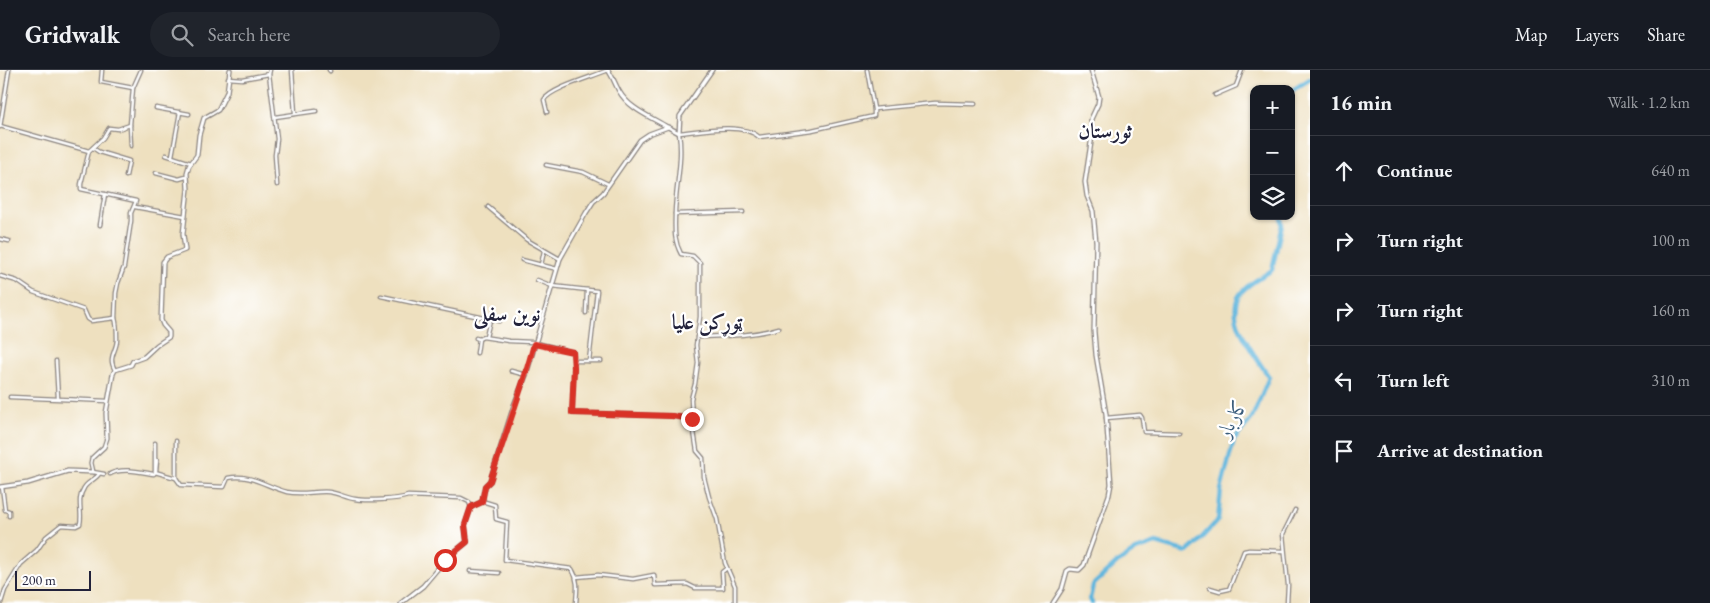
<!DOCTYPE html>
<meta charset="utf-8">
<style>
:root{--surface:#171b24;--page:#20242c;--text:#f1f3f6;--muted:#9ea1a6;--line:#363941}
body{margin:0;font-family:"EB Garamond",Amiri,serif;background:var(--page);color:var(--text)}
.controls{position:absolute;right:15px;top:15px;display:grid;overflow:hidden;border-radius:10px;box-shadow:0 1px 4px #0004}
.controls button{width:45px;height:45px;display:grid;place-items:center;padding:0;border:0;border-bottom:1px solid var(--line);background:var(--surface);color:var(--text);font:25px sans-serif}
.scale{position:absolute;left:15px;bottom:12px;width:76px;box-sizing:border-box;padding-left:5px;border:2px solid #22223b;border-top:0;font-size:14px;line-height:18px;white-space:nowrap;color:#22223b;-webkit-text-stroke:4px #fff;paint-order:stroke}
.stop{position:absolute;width:15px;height:15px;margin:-11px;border:4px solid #d93025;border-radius:50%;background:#fff}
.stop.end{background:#d93025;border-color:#fff;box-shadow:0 1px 5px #0008}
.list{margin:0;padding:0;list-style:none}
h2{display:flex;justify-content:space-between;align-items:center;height:65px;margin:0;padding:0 20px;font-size:21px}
h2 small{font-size:16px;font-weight:400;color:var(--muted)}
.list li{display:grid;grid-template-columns:32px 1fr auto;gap:15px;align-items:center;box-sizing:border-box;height:70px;padding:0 20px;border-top:1px solid var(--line)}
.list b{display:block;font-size:19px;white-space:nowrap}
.list em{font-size:16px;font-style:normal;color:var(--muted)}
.icon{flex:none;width:28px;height:28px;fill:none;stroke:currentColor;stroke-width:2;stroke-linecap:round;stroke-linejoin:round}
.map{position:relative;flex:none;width:1310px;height:533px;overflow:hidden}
header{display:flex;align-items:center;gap:30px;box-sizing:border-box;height:70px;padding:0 25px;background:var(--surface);border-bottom:1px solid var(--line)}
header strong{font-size:24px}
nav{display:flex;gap:28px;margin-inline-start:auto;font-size:18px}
.search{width:350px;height:45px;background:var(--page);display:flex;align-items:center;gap:12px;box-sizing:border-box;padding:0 18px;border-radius:28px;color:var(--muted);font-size:19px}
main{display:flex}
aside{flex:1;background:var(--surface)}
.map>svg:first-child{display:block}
</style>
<header>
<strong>Gridwalk</strong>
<div class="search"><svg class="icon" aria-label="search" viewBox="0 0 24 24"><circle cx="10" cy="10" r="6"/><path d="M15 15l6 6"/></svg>Search here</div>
<nav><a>Map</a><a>Layers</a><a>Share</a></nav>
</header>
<main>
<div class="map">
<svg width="1310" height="533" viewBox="0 0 1310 533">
<rect width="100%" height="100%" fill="#fff"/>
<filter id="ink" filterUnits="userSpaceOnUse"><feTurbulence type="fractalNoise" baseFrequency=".02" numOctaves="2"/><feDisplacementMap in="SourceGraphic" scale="10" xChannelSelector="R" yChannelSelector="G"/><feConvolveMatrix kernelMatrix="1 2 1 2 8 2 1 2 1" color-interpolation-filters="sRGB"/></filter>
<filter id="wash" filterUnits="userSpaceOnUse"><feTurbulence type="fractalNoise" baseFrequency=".0096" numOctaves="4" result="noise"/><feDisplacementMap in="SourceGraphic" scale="20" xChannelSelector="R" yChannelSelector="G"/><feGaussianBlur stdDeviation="1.12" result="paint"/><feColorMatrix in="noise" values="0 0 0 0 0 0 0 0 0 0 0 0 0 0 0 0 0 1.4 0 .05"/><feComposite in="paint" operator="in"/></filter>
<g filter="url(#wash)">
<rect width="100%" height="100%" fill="#eee0bf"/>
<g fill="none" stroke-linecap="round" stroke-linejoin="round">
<g stroke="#61b6dd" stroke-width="4.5">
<polyline points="1291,21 1310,9"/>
<path d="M 1092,533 L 1090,529 L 1093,515 L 1117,493 L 1136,480 L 1156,473 L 1187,482 L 1195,475 L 1218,450 L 1221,420 L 1234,370 L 1252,348 L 1269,307 C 1257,288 1229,254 1237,230 C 1241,217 1261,208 1272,200 L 1282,154 L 1281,146"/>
</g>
</g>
</g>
<g filter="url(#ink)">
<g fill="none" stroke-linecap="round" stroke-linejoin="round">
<g stroke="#88817d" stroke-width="5">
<g id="street">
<polyline points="102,0 101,12 133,18"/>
<polyline points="292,0 295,43"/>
<polyline points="329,0 330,1"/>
<polyline points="867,0 874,39"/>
<polyline points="269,4 277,69 275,85 277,115"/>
<polyline points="228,8 242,9 269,4 270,0"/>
<polyline points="1215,25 1236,16 1242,0"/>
<polyline points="156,38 189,44"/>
<path d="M 547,42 L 544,30 C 551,18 593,7 608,0"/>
<polyline points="275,47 316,41"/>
<polyline points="0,56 89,81"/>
<polyline points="0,57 9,0"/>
<polyline points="131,76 130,55 133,18 141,0"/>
<polyline points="93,78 99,82 129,91 126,106"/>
<polyline points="166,85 191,93"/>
<polyline points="172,86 180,42"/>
<polyline points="546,95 583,102 608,114"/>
<polyline points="156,103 179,109 186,107"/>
<polyline points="135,137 185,146"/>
<polyline points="488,137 527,170 560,189"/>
<polyline points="675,144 743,142"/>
<polyline points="100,155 105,124"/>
<polyline points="0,169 9,171"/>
<polyline points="522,190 557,199"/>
<polyline points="541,195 544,181"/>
<path d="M 0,206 L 17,211 L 33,222 L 84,240 L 88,249 L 91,251 L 115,248 C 117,254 117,263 117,269 C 117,282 107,286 115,300"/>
<polyline points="537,210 552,216 597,221 589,291"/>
<polyline points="381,226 499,251"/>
<polyline points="586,243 587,220"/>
<polyline points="115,248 116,223 118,213 124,197 131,151 131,143 136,131 81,119 81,114 89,81 103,68 109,58 118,59 130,55"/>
<polyline points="486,267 490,250"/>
<path d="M 697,267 C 724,266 753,266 779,258"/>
<polyline points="476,268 479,269 483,267 509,271 532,272 573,282 574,298 572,343 672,346 692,349"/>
<polyline points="477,283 479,269"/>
<polyline points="56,291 58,328"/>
<polyline points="574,291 601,291"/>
<polyline points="511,301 526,305"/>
<polyline points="10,327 108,331"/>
<polyline points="1106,348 1140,345 1142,348 1144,362 1179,363"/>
<polyline points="155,373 155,402"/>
<polyline points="156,401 157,390"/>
<polyline points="93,402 104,404"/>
<path d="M 110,404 C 122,397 141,402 154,404 L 155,402 L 176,408 L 181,415 L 224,417 L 228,408 C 250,403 267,417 287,422 C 301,425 315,421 329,422 C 338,423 346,428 355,429 C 366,431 397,430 408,426 L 461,428 L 469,432 L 471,437"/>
<polyline points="176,408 176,371"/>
<polyline points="2,417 5,440 9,441 9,446"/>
<path d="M 482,431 L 495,435 L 496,449 L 507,452 L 505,490 L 572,499 C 579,511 577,520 576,533"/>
<polyline points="470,501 499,503"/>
<polyline points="576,507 598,505 633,509 654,505 655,515 687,514 695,518 723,518 722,502 727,498"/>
<polyline points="1210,518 1220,521 1229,519 1244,481 1249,480 1284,481"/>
<path d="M 1,533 L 5,520 L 21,494 L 37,480 L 46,467 L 61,455 L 76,456 L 80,454 C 83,442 76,430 84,418 C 87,412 95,410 99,404"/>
<path d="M 735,533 L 735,516 L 725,493 L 717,449 L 709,427 L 704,407 L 703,388 L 697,381 L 692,349 L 691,329 L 695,314 L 698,293 L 696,275 L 700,247 L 700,193 L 693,186 L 681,184 C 673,169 675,157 675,142 C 676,115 683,89 679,63 C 700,61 742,52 759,67 L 812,60 L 874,46 L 874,39 L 935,33 L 975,34"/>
<polyline points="1287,533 1288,515 1283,464 1295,440"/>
</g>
</g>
<g stroke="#88817d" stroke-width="5.5">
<g id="secondary">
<path d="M 608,0 C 613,7 615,14 619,21 C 629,39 651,47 667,57"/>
<polyline points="0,417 28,413 68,401 93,402 91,393 92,388 104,377 107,368 106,343 113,304 115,300 131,295 133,291 144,287 157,275 169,267 169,262 163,255 161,250 163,192 167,187 185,180 183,164 188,119 187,103 189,96 197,85 199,65 204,48 218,40 227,22 230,0"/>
<polyline points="401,533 423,516 445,490 467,472 465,455 471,437 482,432 485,416 490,411 514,335 526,305 560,189 586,143 593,132 603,123 640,70 649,64 668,57 679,63 680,46 712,0"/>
<polyline points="1053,533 1062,519 1067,501 1070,499 1079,500 1084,495 1109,425 1111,414 1106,344 1096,285 1094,261 1096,172 1093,141 1087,126 1085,112 1092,66 1091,49 1098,34 1099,27 1091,0"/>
</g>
</g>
<use href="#street" stroke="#fff" stroke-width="2.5"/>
<use href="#secondary" stroke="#fff" stroke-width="3"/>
</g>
</g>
<g fill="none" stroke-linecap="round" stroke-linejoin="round" filter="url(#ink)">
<path stroke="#d93025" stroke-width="6" d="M 445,490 L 467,472 L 465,455 L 471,437 L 482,432 L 485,416 L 490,411 C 505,365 522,320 534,274 L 573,282 L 574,298 L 572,343 L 672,346 L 692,349"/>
</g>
<g text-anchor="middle" stroke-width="4.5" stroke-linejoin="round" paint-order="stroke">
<g font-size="20" font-style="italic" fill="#3b5d7c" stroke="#fff">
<text transform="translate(1232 348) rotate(-61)" y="7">کاربار</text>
</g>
<g font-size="21" font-weight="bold" fill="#22223b" stroke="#fff">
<text x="1105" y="68">ثورستان</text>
<text x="507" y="251">نوین سفلى</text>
<text x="707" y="259">ټوړکن علیا</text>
</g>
</g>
</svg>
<div class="controls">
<button>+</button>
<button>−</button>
<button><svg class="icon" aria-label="layers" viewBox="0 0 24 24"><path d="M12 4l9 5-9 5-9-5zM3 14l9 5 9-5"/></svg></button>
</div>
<div class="scale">200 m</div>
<div class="stop" style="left:445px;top:490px"></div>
<div class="stop end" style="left:692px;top:349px"></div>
</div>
<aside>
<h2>16 min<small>Walk · 1.2 km</small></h2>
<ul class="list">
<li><svg class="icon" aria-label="ahead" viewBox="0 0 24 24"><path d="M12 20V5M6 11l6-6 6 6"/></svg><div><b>Continue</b></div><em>640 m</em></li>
<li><svg class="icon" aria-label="right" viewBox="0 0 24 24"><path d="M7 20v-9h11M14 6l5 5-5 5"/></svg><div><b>Turn right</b></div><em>100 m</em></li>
<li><svg class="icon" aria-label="right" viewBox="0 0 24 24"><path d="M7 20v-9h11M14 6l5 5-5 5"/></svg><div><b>Turn right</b></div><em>160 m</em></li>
<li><svg class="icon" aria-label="left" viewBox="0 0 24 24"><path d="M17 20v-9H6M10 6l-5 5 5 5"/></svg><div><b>Turn left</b></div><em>310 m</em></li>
<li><svg class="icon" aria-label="arrive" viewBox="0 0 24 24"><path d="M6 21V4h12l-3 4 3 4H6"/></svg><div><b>Arrive at destination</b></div></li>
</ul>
</aside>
</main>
